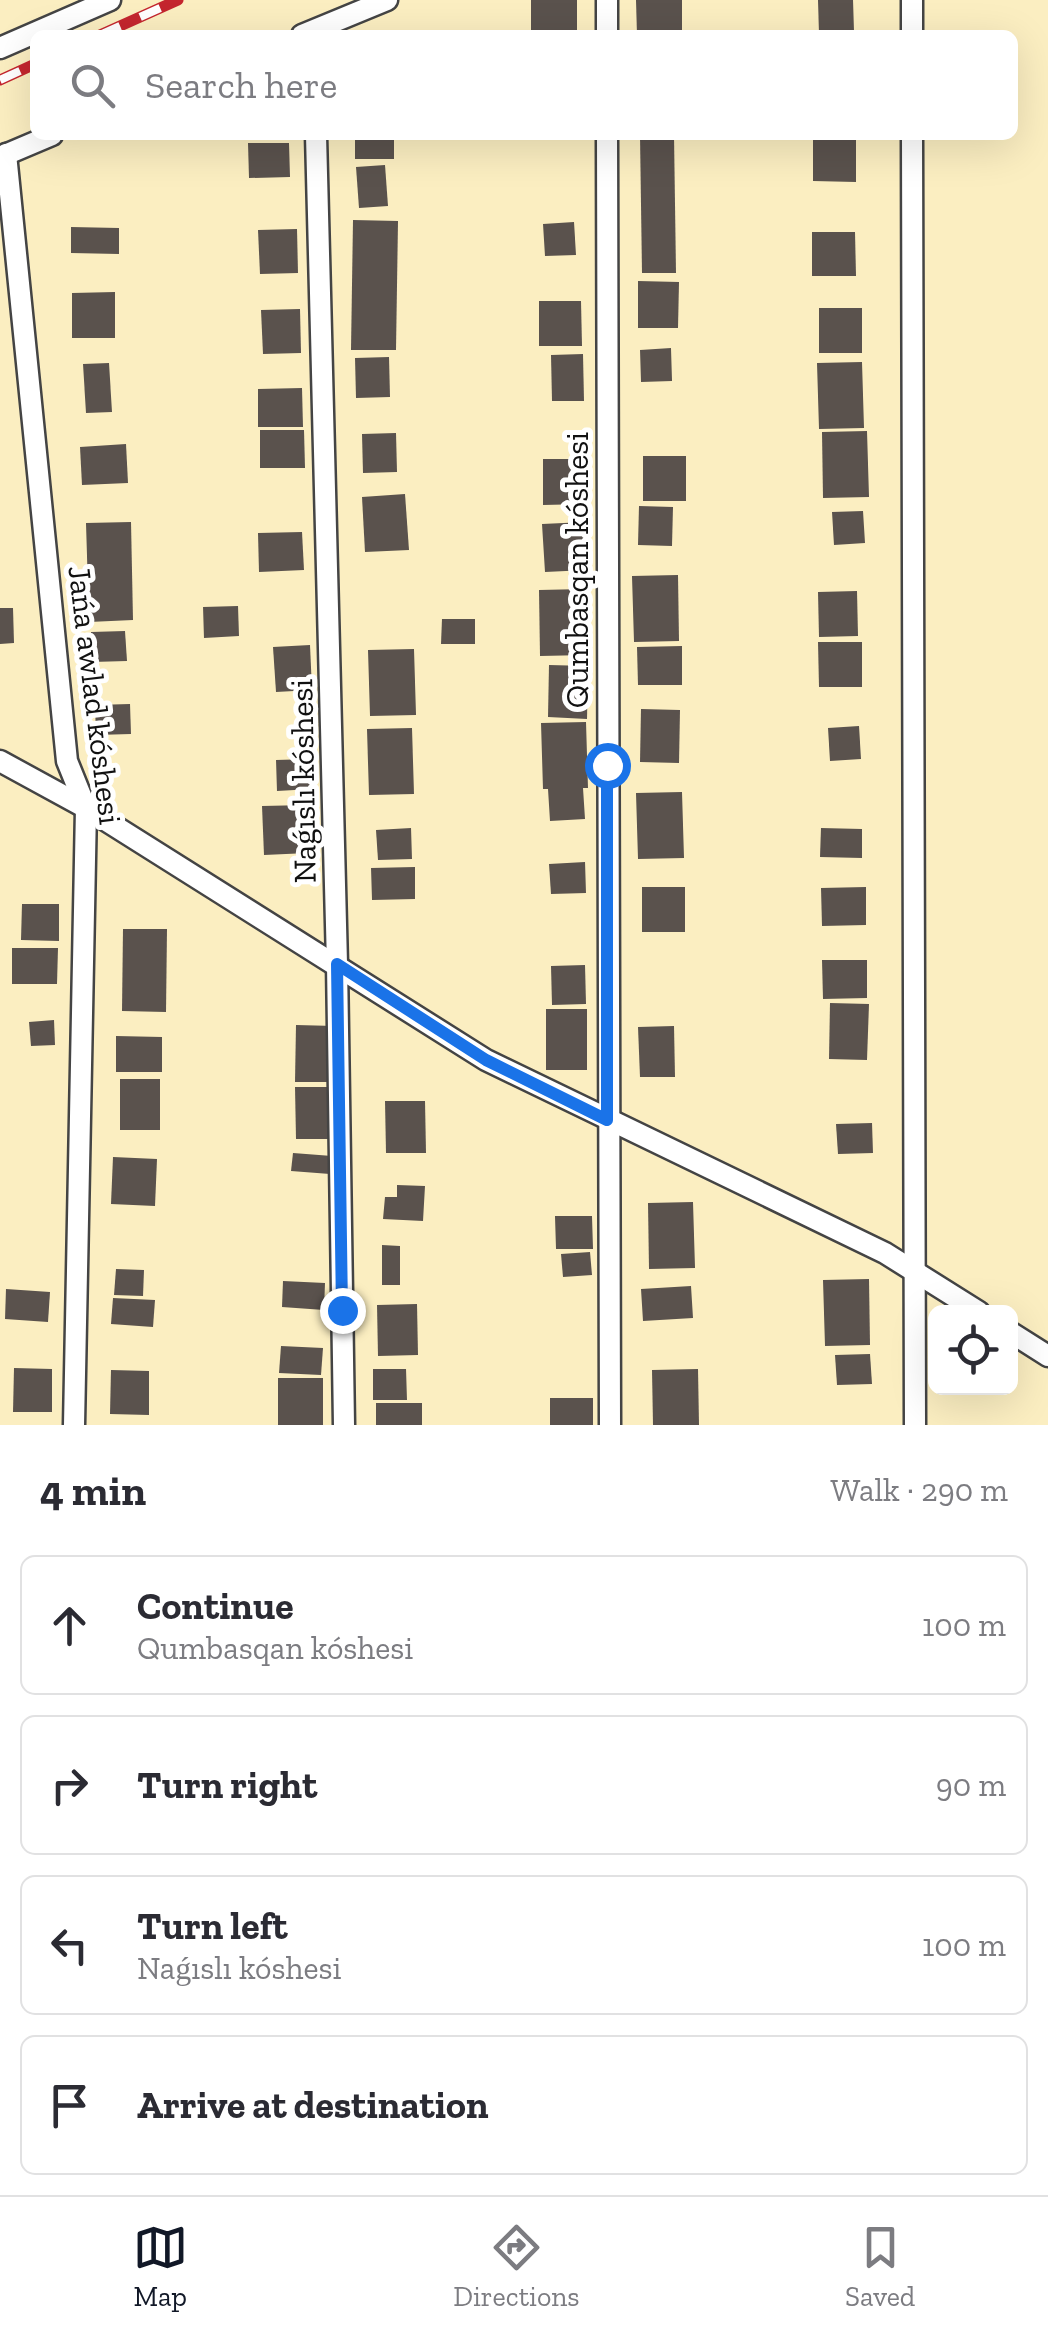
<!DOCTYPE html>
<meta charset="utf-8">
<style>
:root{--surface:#fff;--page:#f2f2f3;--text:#2b2b33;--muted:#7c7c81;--line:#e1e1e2;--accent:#111827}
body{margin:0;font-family:"Zilla Slab",serif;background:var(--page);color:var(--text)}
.controls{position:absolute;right:30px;bottom:30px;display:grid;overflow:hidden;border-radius:15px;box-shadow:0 10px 40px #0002}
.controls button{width:90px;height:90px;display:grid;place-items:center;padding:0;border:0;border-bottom:2px solid var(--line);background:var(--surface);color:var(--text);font:50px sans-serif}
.stop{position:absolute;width:30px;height:30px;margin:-22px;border:8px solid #1a73e8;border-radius:50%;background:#fff}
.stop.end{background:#1a73e8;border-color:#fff;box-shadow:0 2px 10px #0008}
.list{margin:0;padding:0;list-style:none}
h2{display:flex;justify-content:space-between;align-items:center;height:130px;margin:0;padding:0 40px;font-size:42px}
h2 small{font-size:32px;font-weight:400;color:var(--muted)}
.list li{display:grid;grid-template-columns:65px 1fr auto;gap:30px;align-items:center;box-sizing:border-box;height:140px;margin:0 20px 20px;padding:0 20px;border:2px solid var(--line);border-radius:15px}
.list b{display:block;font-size:38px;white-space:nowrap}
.list p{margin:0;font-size:32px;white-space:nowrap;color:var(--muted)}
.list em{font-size:32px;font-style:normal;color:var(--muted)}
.icon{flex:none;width:55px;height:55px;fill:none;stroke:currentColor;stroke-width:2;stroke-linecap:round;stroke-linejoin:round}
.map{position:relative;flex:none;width:1048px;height:1425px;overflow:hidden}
.search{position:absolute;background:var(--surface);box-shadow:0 10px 40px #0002;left:30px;right:30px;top:30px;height:110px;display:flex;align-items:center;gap:25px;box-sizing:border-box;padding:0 35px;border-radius:15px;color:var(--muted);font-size:38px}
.sheet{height:770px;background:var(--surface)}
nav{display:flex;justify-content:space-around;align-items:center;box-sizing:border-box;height:140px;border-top:2px solid var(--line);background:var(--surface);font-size:28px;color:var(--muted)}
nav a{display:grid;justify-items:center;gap:5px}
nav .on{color:var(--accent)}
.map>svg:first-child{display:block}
</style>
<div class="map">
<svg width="1048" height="1425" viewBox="0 0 1048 1425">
<rect width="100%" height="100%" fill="#fffdf5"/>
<path fill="#fbeec1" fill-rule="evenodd" d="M 0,0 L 1048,0 L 1048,1425 L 0,1425 ZM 35,35 L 1013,35 L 1013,135 L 35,135 ZM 936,1312 L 1010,1312 L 1010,1388 L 936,1388 Z"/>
<g fill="#5a524d">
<rect x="531" y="0" width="46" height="35"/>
<polygon points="636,0 682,0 682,35 637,35"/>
<polygon points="818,0 853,0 854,32 819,34"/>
<rect x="355" y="135" width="39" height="24"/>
<polygon points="640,135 674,135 676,273 642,273"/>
<polygon points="813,136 856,136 856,182 813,181"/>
<polygon points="248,143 289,143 290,177 249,178"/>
<polygon points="385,165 388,206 359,208 356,167"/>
<polygon points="353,220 398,221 396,350 351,350"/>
<polygon points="574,222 576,255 545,256 543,224"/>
<polygon points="71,227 119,228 119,254 71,253"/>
<polygon points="297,229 298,273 260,274 258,230"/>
<polygon points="812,232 855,232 856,276 812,276"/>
<polygon points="638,281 679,282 678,328 638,328"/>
<polygon points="115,292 115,338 72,338 72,293"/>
<polygon points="539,301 581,301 582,346 539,346"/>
<rect x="819" y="308" width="43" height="45"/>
<polygon points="300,309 301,353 263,354 261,310"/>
<polygon points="671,348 672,381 641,382 640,350"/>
<polygon points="583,354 584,401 552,401 551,355"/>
<polygon points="389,357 390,397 356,398 355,358"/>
<polygon points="862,362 864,428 819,429 817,363"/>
<polygon points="109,363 112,412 86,413 83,364"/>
<polygon points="302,388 303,427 258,427 258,389"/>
<polygon points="260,430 304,430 305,468 260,468"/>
<polygon points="867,431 869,497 823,498 822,432"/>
<polygon points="396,433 397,472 363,473 362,434"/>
<polygon points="126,444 128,483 82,485 80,447"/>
<rect x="643" y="456" width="43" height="45"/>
<polygon points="543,459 586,459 586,504 543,505"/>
<polygon points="405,494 409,550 365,552 362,497"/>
<polygon points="639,506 673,507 672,546 638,545"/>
<polygon points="863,511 865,543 834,545 832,512"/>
<polygon points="131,522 133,620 89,622 86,523"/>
<polygon points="585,522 587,570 545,572 542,524"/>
<polygon points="302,532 304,570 259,572 258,533"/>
<polygon points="678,575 679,641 634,642 632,576"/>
<polygon points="584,589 586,655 540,656 539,590"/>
<polygon points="857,591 858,636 819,637 818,592"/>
<polygon points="238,606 239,636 204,638 203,607"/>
<polygon points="0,608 13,608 14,643 0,644"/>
<polygon points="442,619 475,619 475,644 441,644"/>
<polygon points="125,631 127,661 92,662 91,632"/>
<polygon points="818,642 862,642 862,687 819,687"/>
<polygon points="310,645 312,690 276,692 273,647"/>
<polygon points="682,646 682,685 638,685 637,647"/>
<polygon points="414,649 416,715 370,716 368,650"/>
<polygon points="549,665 588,666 587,719 548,717"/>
<polygon points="130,704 131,734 96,735 95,705"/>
<polygon points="641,709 680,710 679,763 640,762"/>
<polygon points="586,722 588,788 583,788 585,819 550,821 548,789 543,789 541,723"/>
<polygon points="859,726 861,759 830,761 828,728"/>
<polygon points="412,728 414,794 369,795 367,729"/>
<polygon points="310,759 312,789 277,791 276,760"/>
<polygon points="682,792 684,858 638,859 636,793"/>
<polygon points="307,805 308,853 264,855 262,806"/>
<polygon points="411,828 412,859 378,860 376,830"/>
<polygon points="821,828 862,829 862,858 820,857"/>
<polygon points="585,862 586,893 551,894 549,864"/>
<polygon points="415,867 415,899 372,900 371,868"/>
<rect x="642" y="887" width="43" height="45"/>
<polygon points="866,887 866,925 822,926 821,888"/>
<polygon points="22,904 59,904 59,941 21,940"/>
<polygon points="123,929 167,929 166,1012 122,1011"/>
<polygon points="12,948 58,948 57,984 12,984"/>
<polygon points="822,960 867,960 867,998 823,999"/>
<polygon points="585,965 586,1004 552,1005 551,966"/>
<polygon points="830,1003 869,1004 867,1060 829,1059"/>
<rect x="546" y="1009" width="41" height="61"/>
<polygon points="54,1020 55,1045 31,1046 29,1022"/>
<polygon points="296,1025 335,1026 335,1082 295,1082"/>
<polygon points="674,1026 675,1077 640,1077 638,1027"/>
<polygon points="116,1036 162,1037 162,1072 116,1072"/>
<rect x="120" y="1079" width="40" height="51"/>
<polygon points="295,1087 335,1087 336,1139 296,1139"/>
<polygon points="385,1101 425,1101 426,1153 386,1153"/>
<polygon points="872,1123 873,1153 838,1154 836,1124"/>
<polygon points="293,1153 332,1156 330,1174 291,1171"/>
<polygon points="113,1157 157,1159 155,1206 111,1204"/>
<polygon points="397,1185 425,1186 423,1221 383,1219 385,1197 397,1197"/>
<polygon points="693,1202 695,1268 649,1269 648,1203"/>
<polygon points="555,1216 592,1216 593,1249 556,1249"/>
<polygon points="382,1245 400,1246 400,1285 382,1285"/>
<polygon points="590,1252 592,1275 563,1277 561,1254"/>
<polygon points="116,1269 144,1270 143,1296 114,1295"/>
<polygon points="869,1279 870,1345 825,1346 823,1280"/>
<polygon points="283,1281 325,1283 324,1310 282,1307"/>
<polygon points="691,1286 693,1318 643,1321 641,1289"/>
<polygon points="6,1289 50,1292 48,1322 5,1319"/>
<polygon points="113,1298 155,1300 153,1327 111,1324"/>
<polygon points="417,1304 418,1355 378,1356 377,1305"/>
<polygon points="281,1346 323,1348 321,1375 279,1373"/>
<polygon points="870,1354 872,1384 837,1385 835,1355"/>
<polygon points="14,1368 52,1369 52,1412 13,1412"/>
<polygon points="373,1369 406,1369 407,1400 373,1400"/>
<polygon points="698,1369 699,1425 653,1425 652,1370"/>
<polygon points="111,1370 149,1371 149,1415 110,1414"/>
<rect x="278" y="1378" width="45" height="47"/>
<rect x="550" y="1398" width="43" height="27"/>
<rect x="376" y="1403" width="46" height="22"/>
</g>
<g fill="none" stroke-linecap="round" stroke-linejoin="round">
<g stroke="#444" stroke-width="25">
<g id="minor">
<polyline points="912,0 912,35"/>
<polyline points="302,35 387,0"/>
<polyline points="607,35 607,0"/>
<polyline points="0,48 110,0"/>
<polyline points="316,135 337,964 344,1425"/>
<polyline points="607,135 610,1425"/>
<polyline points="912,135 915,1425"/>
<polyline points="6,154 67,761 86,808 74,1425"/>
<polyline points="0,157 52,135"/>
<polyline points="0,761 86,808 486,1060 885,1253 979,1312"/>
<polyline points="1010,1332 1048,1356"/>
</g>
</g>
<use href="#minor" stroke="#fff" stroke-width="20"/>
<g stroke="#c4262e" stroke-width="11">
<g id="rail">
<polyline points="100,35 178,0"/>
<polyline points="0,80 35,64"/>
</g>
</g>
<use href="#rail" stroke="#fff" stroke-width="8" stroke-dasharray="22" stroke-linecap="butt"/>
</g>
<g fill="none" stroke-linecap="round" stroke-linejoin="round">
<polyline stroke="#1a73e8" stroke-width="12" points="342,1310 337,964 486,1060 607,1120 607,765"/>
</g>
<g text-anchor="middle" stroke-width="10" stroke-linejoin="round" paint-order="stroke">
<g font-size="32" fill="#111" stroke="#fff">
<text transform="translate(577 570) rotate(-90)" y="11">Qumbasqan kóshesi</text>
<text transform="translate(95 695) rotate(83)" y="11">Jańa awlad kóshesi</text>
<text transform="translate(303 781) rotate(-91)" y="11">Naǵıslı kóshesi</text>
</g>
</g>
</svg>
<div class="controls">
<button><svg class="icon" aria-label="locate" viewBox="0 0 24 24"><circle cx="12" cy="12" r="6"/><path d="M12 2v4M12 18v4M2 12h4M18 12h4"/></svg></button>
</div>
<div class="stop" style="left:607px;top:765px"></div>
<div class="stop end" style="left:342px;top:1310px"></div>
<div class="search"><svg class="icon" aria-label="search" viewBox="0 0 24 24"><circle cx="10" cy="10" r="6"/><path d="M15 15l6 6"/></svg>Search here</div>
</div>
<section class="sheet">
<h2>4 min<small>Walk · 290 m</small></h2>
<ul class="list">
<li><svg class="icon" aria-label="ahead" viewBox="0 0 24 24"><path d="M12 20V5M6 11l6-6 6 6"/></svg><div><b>Continue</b><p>Qumbasqan kóshesi</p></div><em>100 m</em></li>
<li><svg class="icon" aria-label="right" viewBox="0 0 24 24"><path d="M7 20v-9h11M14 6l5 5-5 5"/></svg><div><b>Turn right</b></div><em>90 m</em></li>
<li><svg class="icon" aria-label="left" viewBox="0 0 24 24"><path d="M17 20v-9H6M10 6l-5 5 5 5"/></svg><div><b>Turn left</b><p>Naǵıslı kóshesi</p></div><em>100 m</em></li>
<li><svg class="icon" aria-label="arrive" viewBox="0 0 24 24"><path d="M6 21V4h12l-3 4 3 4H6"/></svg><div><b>Arrive at destination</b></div></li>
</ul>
</section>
<nav>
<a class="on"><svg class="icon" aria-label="map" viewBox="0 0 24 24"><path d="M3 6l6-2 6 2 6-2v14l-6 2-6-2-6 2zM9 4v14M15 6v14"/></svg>Map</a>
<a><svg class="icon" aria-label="directions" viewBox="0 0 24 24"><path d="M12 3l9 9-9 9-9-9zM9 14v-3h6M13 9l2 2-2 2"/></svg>Directions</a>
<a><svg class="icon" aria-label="saved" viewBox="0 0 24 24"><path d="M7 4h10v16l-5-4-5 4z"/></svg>Saved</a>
</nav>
